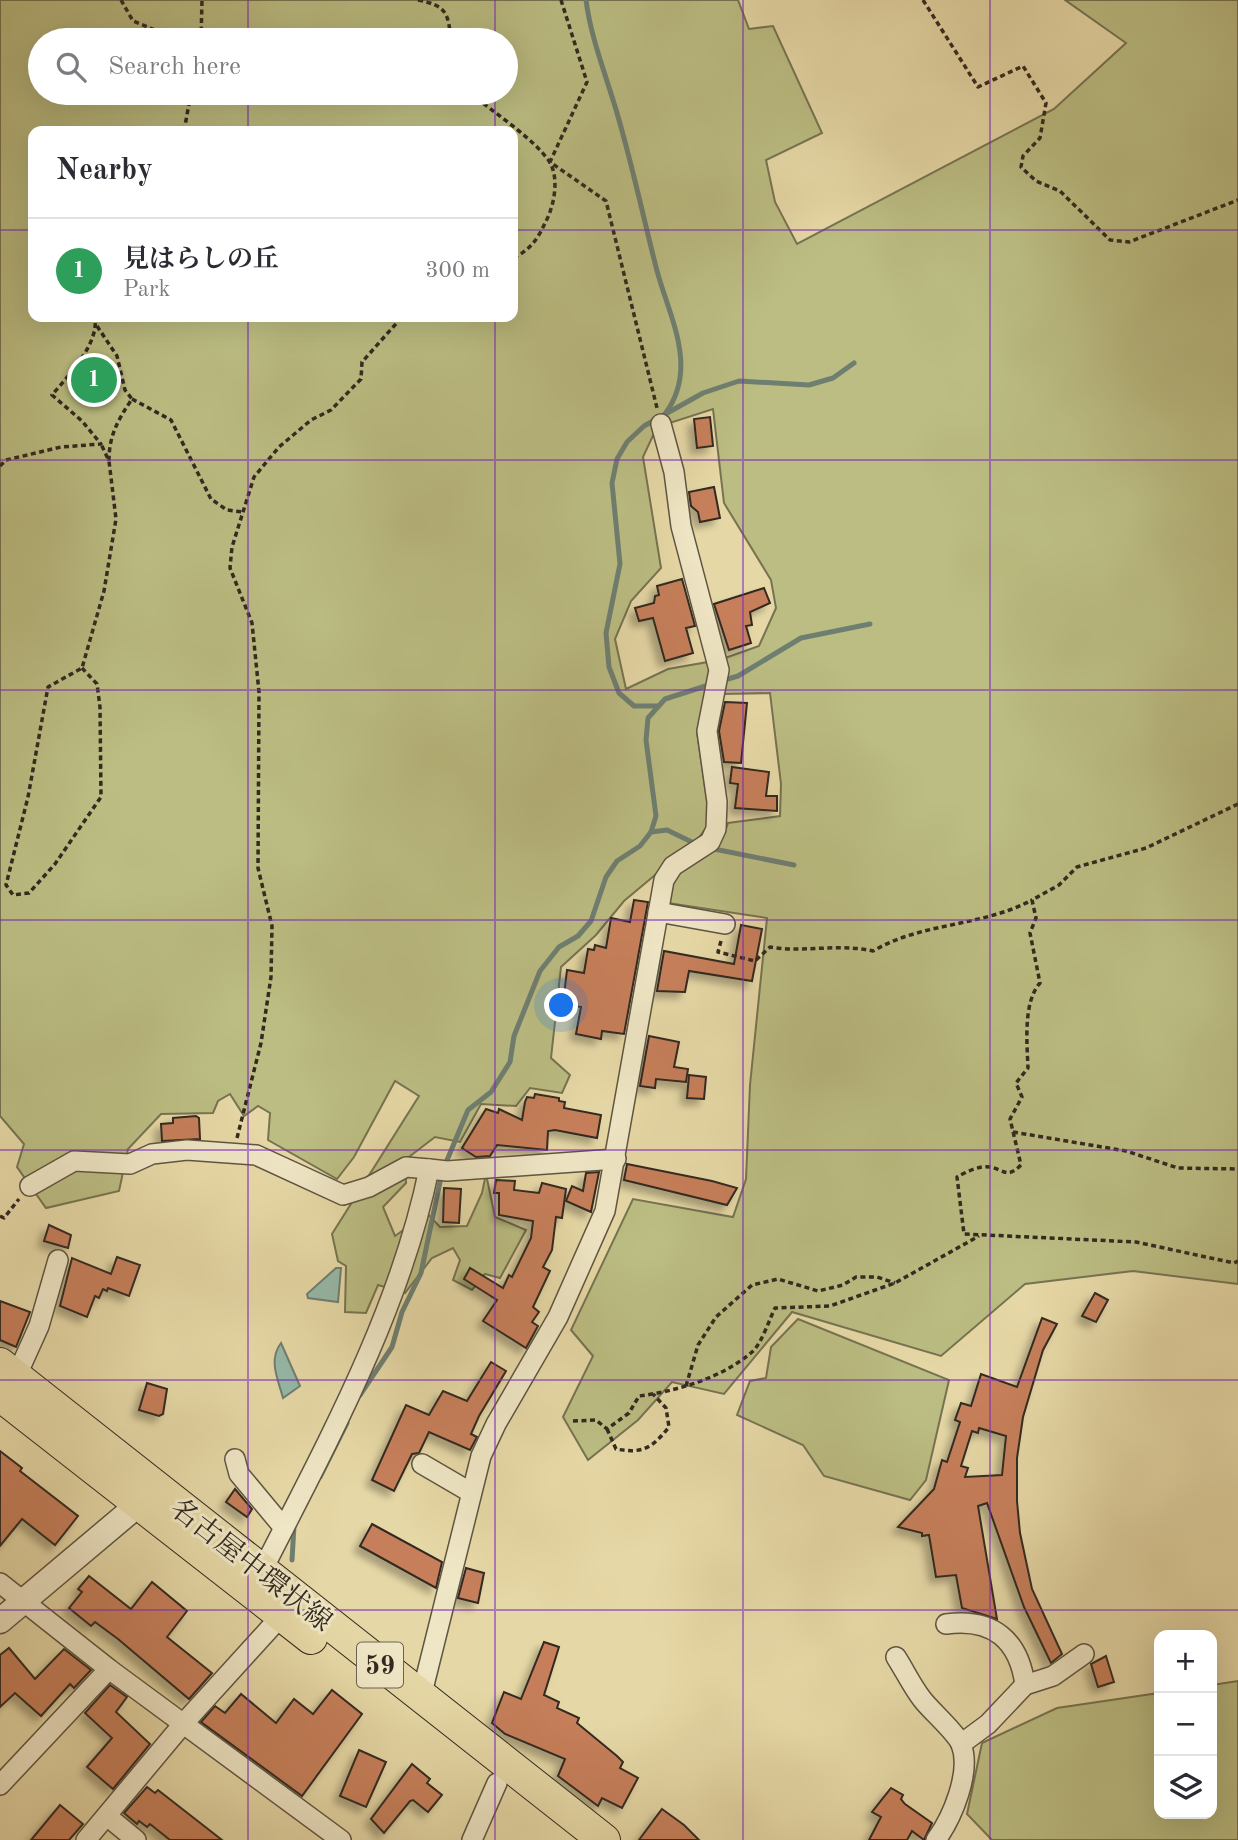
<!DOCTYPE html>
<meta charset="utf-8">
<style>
:root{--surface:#fff;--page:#f2f2f3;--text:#2b2b33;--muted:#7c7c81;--line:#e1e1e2;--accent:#8f2418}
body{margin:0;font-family:"Old Standard TT","Noto Serif JP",serif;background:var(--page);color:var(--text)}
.controls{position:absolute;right:21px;bottom:21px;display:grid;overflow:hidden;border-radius:14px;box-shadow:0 7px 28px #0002}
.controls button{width:63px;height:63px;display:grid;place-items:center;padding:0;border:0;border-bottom:2px solid var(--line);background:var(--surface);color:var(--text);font:35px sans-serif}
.you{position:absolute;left:562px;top:1006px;width:24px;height:24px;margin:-18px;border:5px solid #fff;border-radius:50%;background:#1a73e8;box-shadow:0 0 0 10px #1a73e833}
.badge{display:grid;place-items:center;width:46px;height:46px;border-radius:50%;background:var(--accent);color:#fff;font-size:23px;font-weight:700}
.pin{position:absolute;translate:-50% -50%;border:4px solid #fff;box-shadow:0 2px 7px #0006}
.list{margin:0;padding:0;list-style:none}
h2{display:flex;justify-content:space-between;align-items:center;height:91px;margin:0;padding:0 28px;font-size:30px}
h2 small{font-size:23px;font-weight:400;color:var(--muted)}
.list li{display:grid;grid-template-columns:46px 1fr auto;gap:21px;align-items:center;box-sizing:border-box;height:105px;padding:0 28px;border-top:2px solid var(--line)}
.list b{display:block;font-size:26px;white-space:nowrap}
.list p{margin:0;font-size:23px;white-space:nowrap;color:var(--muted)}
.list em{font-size:23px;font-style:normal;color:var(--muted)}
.icon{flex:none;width:38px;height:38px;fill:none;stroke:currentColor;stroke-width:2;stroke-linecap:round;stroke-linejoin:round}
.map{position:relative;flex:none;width:1238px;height:1840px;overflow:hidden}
.search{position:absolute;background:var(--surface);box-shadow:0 7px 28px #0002;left:28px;top:28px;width:490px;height:77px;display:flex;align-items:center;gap:18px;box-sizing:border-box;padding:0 24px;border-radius:38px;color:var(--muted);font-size:26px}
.panel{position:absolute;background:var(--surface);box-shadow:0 7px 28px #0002;left:28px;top:126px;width:490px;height:196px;border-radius:14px}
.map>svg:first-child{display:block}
</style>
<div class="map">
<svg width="1238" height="1840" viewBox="0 0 1238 1840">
<defs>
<filter id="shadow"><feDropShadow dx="-6" dy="6" stdDeviation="3.5" flood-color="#0004"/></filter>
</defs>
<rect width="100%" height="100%" fill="#e6d8a6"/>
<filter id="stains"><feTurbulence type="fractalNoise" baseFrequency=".00286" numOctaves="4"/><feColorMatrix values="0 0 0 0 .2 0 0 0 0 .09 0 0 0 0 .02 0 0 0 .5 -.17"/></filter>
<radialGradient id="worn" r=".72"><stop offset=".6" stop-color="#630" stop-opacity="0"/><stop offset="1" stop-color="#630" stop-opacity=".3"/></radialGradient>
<g fill="#bbbd82" stroke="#767351" stroke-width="2" fill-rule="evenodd">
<path d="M 0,0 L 738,0 L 749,29 L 773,26 L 822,133 L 766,160 L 775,202 L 797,244 L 1054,109 L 1126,43 L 1065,0 L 1238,0 L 1238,1284 L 1133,1271 L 1025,1284 L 941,1356 L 792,1312 L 724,1394 L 672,1382 L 638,1420 L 588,1460 L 563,1417 L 593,1356 L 571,1330 L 633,1199 L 733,1217 L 746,1179 L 750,1085 L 767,918 L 668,903 C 669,896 670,887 673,881 C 685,856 720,853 728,823 L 780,816 L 781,784 L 770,693 L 722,694 L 725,658 L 759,646 L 776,608 L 771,580 L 724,503 L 713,409 L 657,427 L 643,457 L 661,568 L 631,601 L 615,639 L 626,689 L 668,669 L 708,662 L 710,672 L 697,732 L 709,814 L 708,825 L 698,839 L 624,901 L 596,935 L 561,967 L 551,1058 L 570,1075 L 562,1093 L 530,1088 L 516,1106 L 481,1104 L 460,1142 L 435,1137 L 405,1160 L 406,1183 L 383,1207 L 395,1236 L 427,1213 L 440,1227 L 467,1226 L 482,1193 L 486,1174 L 495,1217 L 526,1230 L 500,1278 L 485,1274 L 472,1290 L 453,1280 L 460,1260 L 453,1248 L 432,1258 L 405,1293 L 378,1285 L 366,1313 L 345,1312 L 346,1266 L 338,1261 L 332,1234 L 419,1096 L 395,1081 L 354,1157 L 337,1179 L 268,1140 L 270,1113 L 258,1106 L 244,1116 L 230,1094 L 218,1101 L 213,1113 L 161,1114 L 128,1149 L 119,1191 L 46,1208 L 17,1167 L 24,1144 L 0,1116 ZM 40,40 L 506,40 L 506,93 L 40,93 ZM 33,131 L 513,131 L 513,317 L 33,317 Z"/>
<polygon points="798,1319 949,1380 926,1480 910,1500 824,1476 803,1445 737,1415 750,1381 766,1378 771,1347"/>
<polygon points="1238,1681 1238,1840 992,1840 967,1814 982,1743 1057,1708 1159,1693 1159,1814 1212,1814 1212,1685"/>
</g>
<g fill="#96b9a9" stroke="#6e7f72" stroke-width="2">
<polygon points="336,1268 341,1268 338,1302 308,1298 307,1294"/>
<path d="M 281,1343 L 300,1386 L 283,1398 C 278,1379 268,1360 281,1343 Z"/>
</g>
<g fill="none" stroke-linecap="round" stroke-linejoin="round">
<g stroke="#6e7f72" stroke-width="5">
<path d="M 586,0 C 591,39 606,75 617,113 C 632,164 643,216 656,267 C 668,315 700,367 665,414"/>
<polyline points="721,681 738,676 801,638 870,624"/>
<polyline points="657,706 634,706 619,693 609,667 606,633 620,564 612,483 617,459 627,442 644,426 703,393 739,381 809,385 833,378 854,363"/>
<polyline points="651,832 667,830 696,844"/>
<polyline points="709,848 794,865"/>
<polyline points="445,1165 468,1110 491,1092 510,1062 514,1036 540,971 559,947 578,936 591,921 606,877 617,861 640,846 651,832 656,816 646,740 648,718 665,699 712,684"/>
<polyline points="360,1395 392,1347 402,1312 421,1273 440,1182"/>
<polyline points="320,1477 347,1423"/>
<polyline points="292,1560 294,1526"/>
</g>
</g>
<g fill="#c67f5a" stroke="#322920" stroke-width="2" fill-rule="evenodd" filter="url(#shadow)">
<polygon points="710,417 713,446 697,448 694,419"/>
<polygon points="714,487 720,518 700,522 698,512 691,506 689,492"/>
<polygon points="682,579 695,626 686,628 693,653 665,661 653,618 639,621 635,608 654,603 655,596 659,595 657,586"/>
<polygon points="764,588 770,603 750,612 752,625 746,626 751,643 729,650 714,604"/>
<polygon points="725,702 747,703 741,763 724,762 719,731"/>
<polygon points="732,767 769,772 766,796 777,796 777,811 735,808 738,784 730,783"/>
<polygon points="634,900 648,902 624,1034 602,1031 601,1039 576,1034 581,1007 563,1004 567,970 584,973 588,949 594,950 595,945 606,948 611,918 630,922"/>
<polygon points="741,925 762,929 752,981 689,971 685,992 657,991 664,951 734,964"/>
<polygon points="649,1036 679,1042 674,1067 688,1069 686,1082 656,1079 655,1088 640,1086"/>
<polygon points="689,1075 706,1077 704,1099 687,1098"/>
<polygon points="535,1094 559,1098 559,1101 565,1102 564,1108 601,1115 597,1138 555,1130 548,1131 547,1150 497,1145 490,1156 476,1157 462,1148 486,1109 498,1113 499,1109 522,1120 525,1102 527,1097 534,1098"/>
<polygon points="196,1116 199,1118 200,1139 162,1141 161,1124 173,1123 173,1118"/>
<polygon points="627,1164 712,1181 737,1188 727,1205 624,1180"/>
<polygon points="599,1172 591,1212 566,1201 572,1186 583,1191 586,1173"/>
<polygon points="496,1180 515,1181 514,1190 539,1193 542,1183 566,1189 562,1218 556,1217 552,1250 543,1267 550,1271 533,1307 539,1312 532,1322 538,1326 526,1348 483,1321 497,1300 464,1279 470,1268 503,1288 509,1275 512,1277 531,1238 533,1221 499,1215 499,1193 494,1193"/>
<polygon points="444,1188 461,1189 459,1223 443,1222"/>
<polygon points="49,1225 71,1235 68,1248 44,1241"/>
<polygon points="117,1257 140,1265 129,1296 108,1288 107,1291 103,1289 99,1298 95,1296 87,1317 60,1306 72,1258 111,1274"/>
<polygon points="1095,1293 1108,1300 1096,1322 1082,1316"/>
<polygon points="0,1301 30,1312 16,1347 0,1340"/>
<path d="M 1042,1318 L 1057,1324 L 1043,1350 L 1023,1417 L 1017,1458 L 1017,1501 L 1020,1533 L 1032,1589 L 1062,1654 L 1051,1663 L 1024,1607 L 987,1503 L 978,1506 L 997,1619 L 962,1608 L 956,1575 L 936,1577 L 929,1535 L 922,1536 L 922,1533 L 898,1527 L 934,1489 L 942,1460 L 947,1462 L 960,1422 L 955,1420 L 961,1403 L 971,1406 L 981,1374 L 1017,1387 ZM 979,1428 L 1006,1436 L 1002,1475 L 965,1477 L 968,1468 L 961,1466 L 972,1431 L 978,1433 Z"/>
<polygon points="491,1362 506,1371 479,1416 471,1434 477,1437 470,1450 429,1432 419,1453 412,1454 394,1491 372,1480 406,1405 429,1415 443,1391 467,1401"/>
<polygon points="147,1383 167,1389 163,1414 159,1416 139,1410"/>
<polygon points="0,1451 22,1468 20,1471 78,1516 55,1545 22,1519 0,1546"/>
<polygon points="235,1489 252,1509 247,1517 226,1502"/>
<polygon points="372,1524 442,1562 436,1588 360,1546"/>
<polygon points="466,1568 484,1573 478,1603 458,1598"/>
<polygon points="89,1576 131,1609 152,1582 187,1611 167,1637 212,1673 189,1699 118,1639 95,1622 91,1626 69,1608 82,1592 78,1589"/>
<polygon points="544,1642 559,1647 544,1695 559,1702 557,1708 579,1718 577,1723 617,1756 623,1762 620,1768 638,1778 622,1808 602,1798 598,1806 558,1776 565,1759 505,1734 492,1723 504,1692 521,1699"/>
<polygon points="9,1648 35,1679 64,1649 91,1670 74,1688 70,1684 41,1716 15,1693 0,1707 0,1655"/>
<polygon points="1106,1656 1114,1682 1098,1687 1091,1664"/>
<polygon points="110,1685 127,1697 116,1712 150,1744 113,1789 87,1767 112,1738 85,1713"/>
<polygon points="332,1690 362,1714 302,1796 201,1722 215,1706 225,1713 241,1694 276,1723 294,1699 313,1714"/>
<polygon points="359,1750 386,1762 366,1807 340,1796"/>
<polygon points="412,1764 430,1779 427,1783 442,1795 428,1812 413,1800 410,1801 384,1833 371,1819"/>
<polygon points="147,1787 155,1793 158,1790 222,1840 170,1840 150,1824 147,1827 139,1821 137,1824 124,1813"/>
<polygon points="891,1788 903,1795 901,1799 905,1804 932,1823 924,1840 912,1831 907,1840 869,1840 881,1817 872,1812"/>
<polygon points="60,1805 83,1824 69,1840 31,1840"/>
<polygon points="662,1809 684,1825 699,1840 639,1840"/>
</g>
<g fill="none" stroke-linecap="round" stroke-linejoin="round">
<g stroke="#5f5542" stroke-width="22">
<g id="minor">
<polyline points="658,912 725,924"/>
<polyline points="30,1186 74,1161 130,1164 152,1154 187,1150 256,1155 343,1195 369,1187 406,1167 429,1169"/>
<polyline points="16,1377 39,1326 58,1260"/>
<polyline points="235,1459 239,1474 284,1528"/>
<polyline points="422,1464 470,1492"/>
<path d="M 262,1571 C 327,1443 400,1311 429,1169 L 447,1171 L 616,1159"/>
<polyline points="0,1583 109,1669 341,1840"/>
<path d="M 946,1624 C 993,1618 1019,1640 1025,1685"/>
<path d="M 896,1657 C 905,1671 912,1686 922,1699 C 931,1711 955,1731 961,1744 C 972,1772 952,1818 936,1840"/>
<polyline points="421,1697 481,1456 496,1424 558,1317 605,1211 664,880 673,866 710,842 716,829 717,802 707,731 719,670 681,526 674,472 661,424"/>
<polyline points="961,1744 988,1724 1025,1685 1053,1676 1084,1654"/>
<polyline points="0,1785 109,1669"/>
<polyline points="107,1816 136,1840"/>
<polyline points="86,1840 183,1724 282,1615"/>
<polyline points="472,1840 497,1783"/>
</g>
</g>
<g stroke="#5f5542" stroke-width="27">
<polyline id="tertiary" points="0,1621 152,1493"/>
</g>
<g stroke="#322920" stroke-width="34">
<g id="primary">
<polyline points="0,1364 604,1840"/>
<polyline points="0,1395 311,1638"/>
</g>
</g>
<g stroke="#322920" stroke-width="3.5" stroke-dasharray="5 3.5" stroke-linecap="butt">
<polyline points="121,0 133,21 170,36"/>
<path d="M 418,0 C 447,6 448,13 451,40"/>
<polyline points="561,0 587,82 550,162 606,201 657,408"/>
<polyline points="923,0 978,87 1023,66 1046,103 1040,138 1023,156 1021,167 1036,181 1060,191 1110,240 1129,242 1238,200"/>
<polyline points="201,40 202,0"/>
<path d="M 470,93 C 493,112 532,137 549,161 C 560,178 554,207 545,223 C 538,239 529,251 513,258"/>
<polyline points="184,131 191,93"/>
<path d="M 97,326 L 117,356 L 125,390 L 132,399 C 118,420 109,435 109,461 L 101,444"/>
<polyline points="132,399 171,420 211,499 227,510 243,512"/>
<path d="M 0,466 L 6,460 L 61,447 L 101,444 L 82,421 L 52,395 C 69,375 99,344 95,317"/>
<polyline points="82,668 97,684 100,707 101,797 55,864 29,893 13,895 6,885 28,797 48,687 82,668 104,591 116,519 109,461"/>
<path d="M 1238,804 L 1146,848 L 1077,867 L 1059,885 L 1032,900 L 1036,918 L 1030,933 L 1040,983 C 1023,1002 1027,1043 1028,1068 L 1016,1083 L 1022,1097 L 1010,1119 L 1021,1165 C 1007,1179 1005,1170 990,1167 C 980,1165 966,1172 957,1177 L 964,1234 L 1136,1242 L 1234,1263 L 1238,1261"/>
<path d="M 721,941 L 718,952 L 755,961 L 770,947 C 806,953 836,943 873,951 C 922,922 982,927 1032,900"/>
<polyline points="1013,1132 1126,1151 1178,1168 1238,1169"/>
<polyline points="237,1138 261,1043 271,977 272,926 258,868 259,692 252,623 230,568 232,547 254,477 279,447 311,420 331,410 361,379 362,362 402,317"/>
<polyline points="0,1216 4,1218 19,1199"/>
<polyline points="686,1386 698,1345 716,1317 752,1285 778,1279 818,1291 843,1285 856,1277 877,1277 895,1283"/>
<path d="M 573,1421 L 596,1420 L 607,1429 L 629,1413 L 639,1396 C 677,1391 722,1378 752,1352 C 762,1343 769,1320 775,1308 L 830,1306 L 895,1283 L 979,1236"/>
<path d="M 607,1429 L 616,1449 C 643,1454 652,1448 669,1427 L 666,1408 L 653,1394"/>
</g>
<use href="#minor" stroke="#efe6c5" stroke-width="19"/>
<use href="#tertiary" stroke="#efe6c5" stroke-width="24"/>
<use href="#primary" stroke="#e6d8a6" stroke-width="32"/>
</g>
<path fill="none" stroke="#7b2cbf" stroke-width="2" stroke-opacity="0.55" d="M 248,0 L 248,40M 495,0 L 495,40M 743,0 L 743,1840M 990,0 L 990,1840M 248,93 L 248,131M 495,93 L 495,131M 0,230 L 33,230M 513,230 L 1238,230M 248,317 L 248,1840M 495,317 L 495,1840M 0,460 L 1238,460M 0,690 L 1238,690M 0,920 L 1238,920M 0,1150 L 1238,1150M 0,1380 L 1238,1380M 0,1610 L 1238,1610"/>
<g text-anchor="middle" stroke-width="6" stroke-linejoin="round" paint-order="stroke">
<rect fill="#efe6c5" stroke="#6b6252" stroke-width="2" x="357" y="1642.5" width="46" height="45" rx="5"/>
<g font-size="26" font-weight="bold" fill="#322920">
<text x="380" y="1674">59</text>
</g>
<g font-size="28" fill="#322920" stroke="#efe6c5">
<text transform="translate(252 1564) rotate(38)" y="10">名古屋中環状線</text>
</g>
</g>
<rect width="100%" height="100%" filter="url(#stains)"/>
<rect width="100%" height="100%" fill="url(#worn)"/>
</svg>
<div class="controls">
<button>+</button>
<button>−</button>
<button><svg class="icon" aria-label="layers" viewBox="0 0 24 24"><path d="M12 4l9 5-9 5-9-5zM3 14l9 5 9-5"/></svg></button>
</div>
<div class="you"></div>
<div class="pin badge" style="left:94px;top:380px;background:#2e9e5b">1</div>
<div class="search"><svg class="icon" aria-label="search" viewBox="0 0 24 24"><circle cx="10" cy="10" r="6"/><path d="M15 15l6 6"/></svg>Search here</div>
<section class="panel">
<h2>Nearby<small></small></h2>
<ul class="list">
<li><span class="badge" style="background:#2e9e5b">1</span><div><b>見はらしの丘</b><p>Park</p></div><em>300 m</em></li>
</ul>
</section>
</div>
